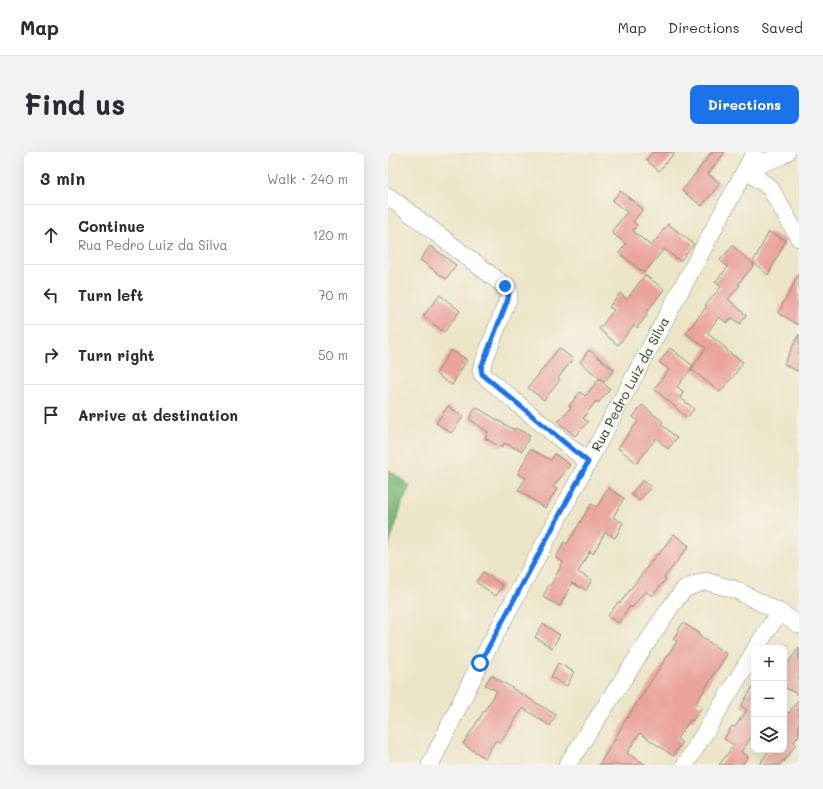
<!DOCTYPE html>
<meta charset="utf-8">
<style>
:root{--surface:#fff;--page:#f2f2f3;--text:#2b2b33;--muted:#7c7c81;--line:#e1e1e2;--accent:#1a73e8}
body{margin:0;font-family:Mali,sans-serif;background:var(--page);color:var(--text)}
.controls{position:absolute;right:12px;bottom:12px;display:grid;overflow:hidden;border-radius:8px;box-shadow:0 4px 16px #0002}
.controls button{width:36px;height:36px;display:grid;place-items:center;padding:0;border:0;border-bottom:1px solid var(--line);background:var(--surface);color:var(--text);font:20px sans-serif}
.stop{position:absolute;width:12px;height:12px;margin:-9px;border:3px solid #1a73e8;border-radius:50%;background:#fff}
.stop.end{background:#1a73e8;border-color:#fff;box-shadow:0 1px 4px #0008}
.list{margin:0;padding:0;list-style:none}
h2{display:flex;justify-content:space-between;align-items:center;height:52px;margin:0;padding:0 16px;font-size:17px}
h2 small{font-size:13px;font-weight:400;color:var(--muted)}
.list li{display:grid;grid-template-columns:26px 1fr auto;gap:12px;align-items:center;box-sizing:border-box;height:60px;padding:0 16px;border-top:1px solid var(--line)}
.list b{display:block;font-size:15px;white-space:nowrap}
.list p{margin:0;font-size:13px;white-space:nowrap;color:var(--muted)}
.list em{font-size:13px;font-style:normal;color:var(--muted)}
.icon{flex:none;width:22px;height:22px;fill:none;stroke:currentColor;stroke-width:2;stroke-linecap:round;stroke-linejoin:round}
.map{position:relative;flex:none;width:411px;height:613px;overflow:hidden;border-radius:8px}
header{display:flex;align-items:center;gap:24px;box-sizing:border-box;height:56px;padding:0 20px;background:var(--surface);border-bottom:1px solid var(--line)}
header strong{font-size:19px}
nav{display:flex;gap:22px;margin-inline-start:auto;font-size:14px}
.intro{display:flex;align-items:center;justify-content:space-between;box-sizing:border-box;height:96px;padding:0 24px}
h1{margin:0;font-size:28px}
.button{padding:10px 18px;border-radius:8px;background:var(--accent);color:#fff;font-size:14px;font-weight:700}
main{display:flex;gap:24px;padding:0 24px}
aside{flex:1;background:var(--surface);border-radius:8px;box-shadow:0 4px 16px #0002}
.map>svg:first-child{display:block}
</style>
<header>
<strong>Map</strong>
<nav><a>Map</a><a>Directions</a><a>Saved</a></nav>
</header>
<div class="intro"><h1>Find us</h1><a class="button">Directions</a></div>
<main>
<aside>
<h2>3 min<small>Walk · 240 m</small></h2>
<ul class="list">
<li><svg class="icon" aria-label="ahead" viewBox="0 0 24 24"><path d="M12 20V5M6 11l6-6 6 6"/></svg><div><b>Continue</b><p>Rua Pedro Luiz da Silva</p></div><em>120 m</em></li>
<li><svg class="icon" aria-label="left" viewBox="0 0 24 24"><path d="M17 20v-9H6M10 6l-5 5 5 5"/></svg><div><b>Turn left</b></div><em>70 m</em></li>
<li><svg class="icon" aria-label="right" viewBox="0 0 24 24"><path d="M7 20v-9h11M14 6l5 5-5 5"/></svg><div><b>Turn right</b></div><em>50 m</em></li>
<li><svg class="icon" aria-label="arrive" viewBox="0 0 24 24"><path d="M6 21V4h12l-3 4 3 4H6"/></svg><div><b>Arrive at destination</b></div></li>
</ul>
</aside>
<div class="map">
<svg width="411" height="613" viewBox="0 0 411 613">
<rect width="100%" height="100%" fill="#f7f3e8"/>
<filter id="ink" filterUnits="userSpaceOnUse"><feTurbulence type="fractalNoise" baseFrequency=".025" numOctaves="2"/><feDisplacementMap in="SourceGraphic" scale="8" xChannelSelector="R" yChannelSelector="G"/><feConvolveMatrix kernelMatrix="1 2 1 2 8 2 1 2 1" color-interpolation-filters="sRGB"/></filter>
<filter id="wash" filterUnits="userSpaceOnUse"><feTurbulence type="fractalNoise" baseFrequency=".012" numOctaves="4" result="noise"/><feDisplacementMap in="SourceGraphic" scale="16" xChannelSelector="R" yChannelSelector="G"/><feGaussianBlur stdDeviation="0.9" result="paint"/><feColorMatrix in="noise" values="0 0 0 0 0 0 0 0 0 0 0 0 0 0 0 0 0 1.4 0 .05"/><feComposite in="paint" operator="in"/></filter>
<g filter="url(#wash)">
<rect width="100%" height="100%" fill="#ece5c8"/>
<polygon fill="#7eb877" stroke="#4e7a56" points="0,317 22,334 14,351 0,397"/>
<g id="blocks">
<g fill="#eaa49d">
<polygon points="265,0 287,0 271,19 258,8"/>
<polygon points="324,0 337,0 320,22 332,31 314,54 294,39"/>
<polygon points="232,39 255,57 245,70 249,73 245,79 263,94 280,72 306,92 292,109 276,97 256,121 231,101 238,92 223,80 239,60 224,49"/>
<polygon points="381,80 398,88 380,123 365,110"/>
<polygon points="42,94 68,113 58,127 32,108"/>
<polygon points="345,94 366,113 350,132 352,133 340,147 358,163 352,172 344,166 339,171 331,165 319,181 338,196 338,198 355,210 347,222 332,240 303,217 318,196 298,181 319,154 317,153 333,135 327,130 340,115 332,108"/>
<polygon points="411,122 411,173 390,161"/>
<polygon points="257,123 276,137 258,161 259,163 249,176 246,173 230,193 211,177 226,158 221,155 232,141 239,147"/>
<polygon points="52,143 72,159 56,180 35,164"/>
<polygon points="411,182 411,220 396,212"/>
<polygon points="171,196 185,207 170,226 172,228 156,248 140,236"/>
<polygon points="282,196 305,214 289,235 296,240 292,245 306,257 299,266 289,257 290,257 266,237 281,217 271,210"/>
<polygon points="63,198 79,208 64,233 48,222"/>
<polygon points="201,198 226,218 216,230 192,210"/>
<polygon points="211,227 222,237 210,251 208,249 195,266 200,270 187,284 170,270 183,255 181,254 192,240 197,244"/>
<polygon points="254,253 275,270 273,272 289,286 280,297 268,286 249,311 230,296 250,269 245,265"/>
<polygon points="60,254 75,265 63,281 48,271"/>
<polygon points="88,255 126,278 127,276 142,283 134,299 116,291 114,296 97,286 100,280 81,267"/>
<polygon points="142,297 163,308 167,302 182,313 165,335 169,337 157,356 130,338 138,326 130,322"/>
<polygon points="255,328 263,335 251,349 243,342"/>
<polygon points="220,336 236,346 225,365 235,371 227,386 217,380 205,402 202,399 190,420 204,428 198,438 184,431 172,454 155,445 161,433 163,433 175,410 168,406 176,390 179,392 203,352 209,355"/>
<polygon points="286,382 301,394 276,426 278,427 264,444 257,439 244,456 242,454 230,471 220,464 230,450 232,451 269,402 270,403"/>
<polygon points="95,420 115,434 108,444 88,430"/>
<polygon points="295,471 311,481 310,483 339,502 308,551 314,555 304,569 302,568 289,587 294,591 285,604 252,581 239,601 258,613 211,613 225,591 234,574 289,489 285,487"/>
<polygon points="155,472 172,483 164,496 147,485"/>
<polygon points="411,495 411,543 396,535 396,517"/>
<polygon points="170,511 186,520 179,534 163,525"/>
<polygon points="103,523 168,563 162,574 135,556 112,591 108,588 97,606 75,592 109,539 97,533"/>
<polygon points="366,533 366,581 353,600 360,605 354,613 331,613 346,593 336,587 344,574 347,575 359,558 353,554"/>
<polygon points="411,547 411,583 406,590 408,592 396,610 396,607 392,613 371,613 381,598 396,598 396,558 401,561"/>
</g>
</g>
</g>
<g filter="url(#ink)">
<use href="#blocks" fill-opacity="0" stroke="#86917e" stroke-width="1"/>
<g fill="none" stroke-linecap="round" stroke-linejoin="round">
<g stroke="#86917e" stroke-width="18">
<g id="minor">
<polyline points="358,18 382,36 411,86"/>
<polyline points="358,18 393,4 399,0"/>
<polyline points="0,44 117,134 121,140 120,147 93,217 94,222 200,310"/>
<polyline points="368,496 391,460"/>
<polyline points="42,613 92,511 367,0"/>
<polyline points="179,613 281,457 296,437 317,429 348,438 391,460 411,473"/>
<polyline points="297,613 366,500"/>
</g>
</g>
<use href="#minor" stroke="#fff" stroke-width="17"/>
</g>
</g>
<g fill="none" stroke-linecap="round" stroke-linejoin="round" filter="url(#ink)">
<polyline stroke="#1a73e8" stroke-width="5" points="92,511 200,310 94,222 93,216 120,147 121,140 117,134"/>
</g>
<g text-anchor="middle" stroke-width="3" stroke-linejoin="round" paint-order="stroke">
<g font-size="13" fill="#1f3d34" stroke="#f7f3e8">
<text transform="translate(242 232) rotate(-62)" y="5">Rua Pedro Luiz da Silva</text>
</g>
</g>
</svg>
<div class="controls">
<button>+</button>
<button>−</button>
<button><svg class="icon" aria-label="layers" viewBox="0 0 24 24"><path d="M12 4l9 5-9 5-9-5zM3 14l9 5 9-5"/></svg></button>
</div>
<div class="stop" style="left:92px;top:511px"></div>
<div class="stop end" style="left:117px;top:134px"></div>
</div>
</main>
